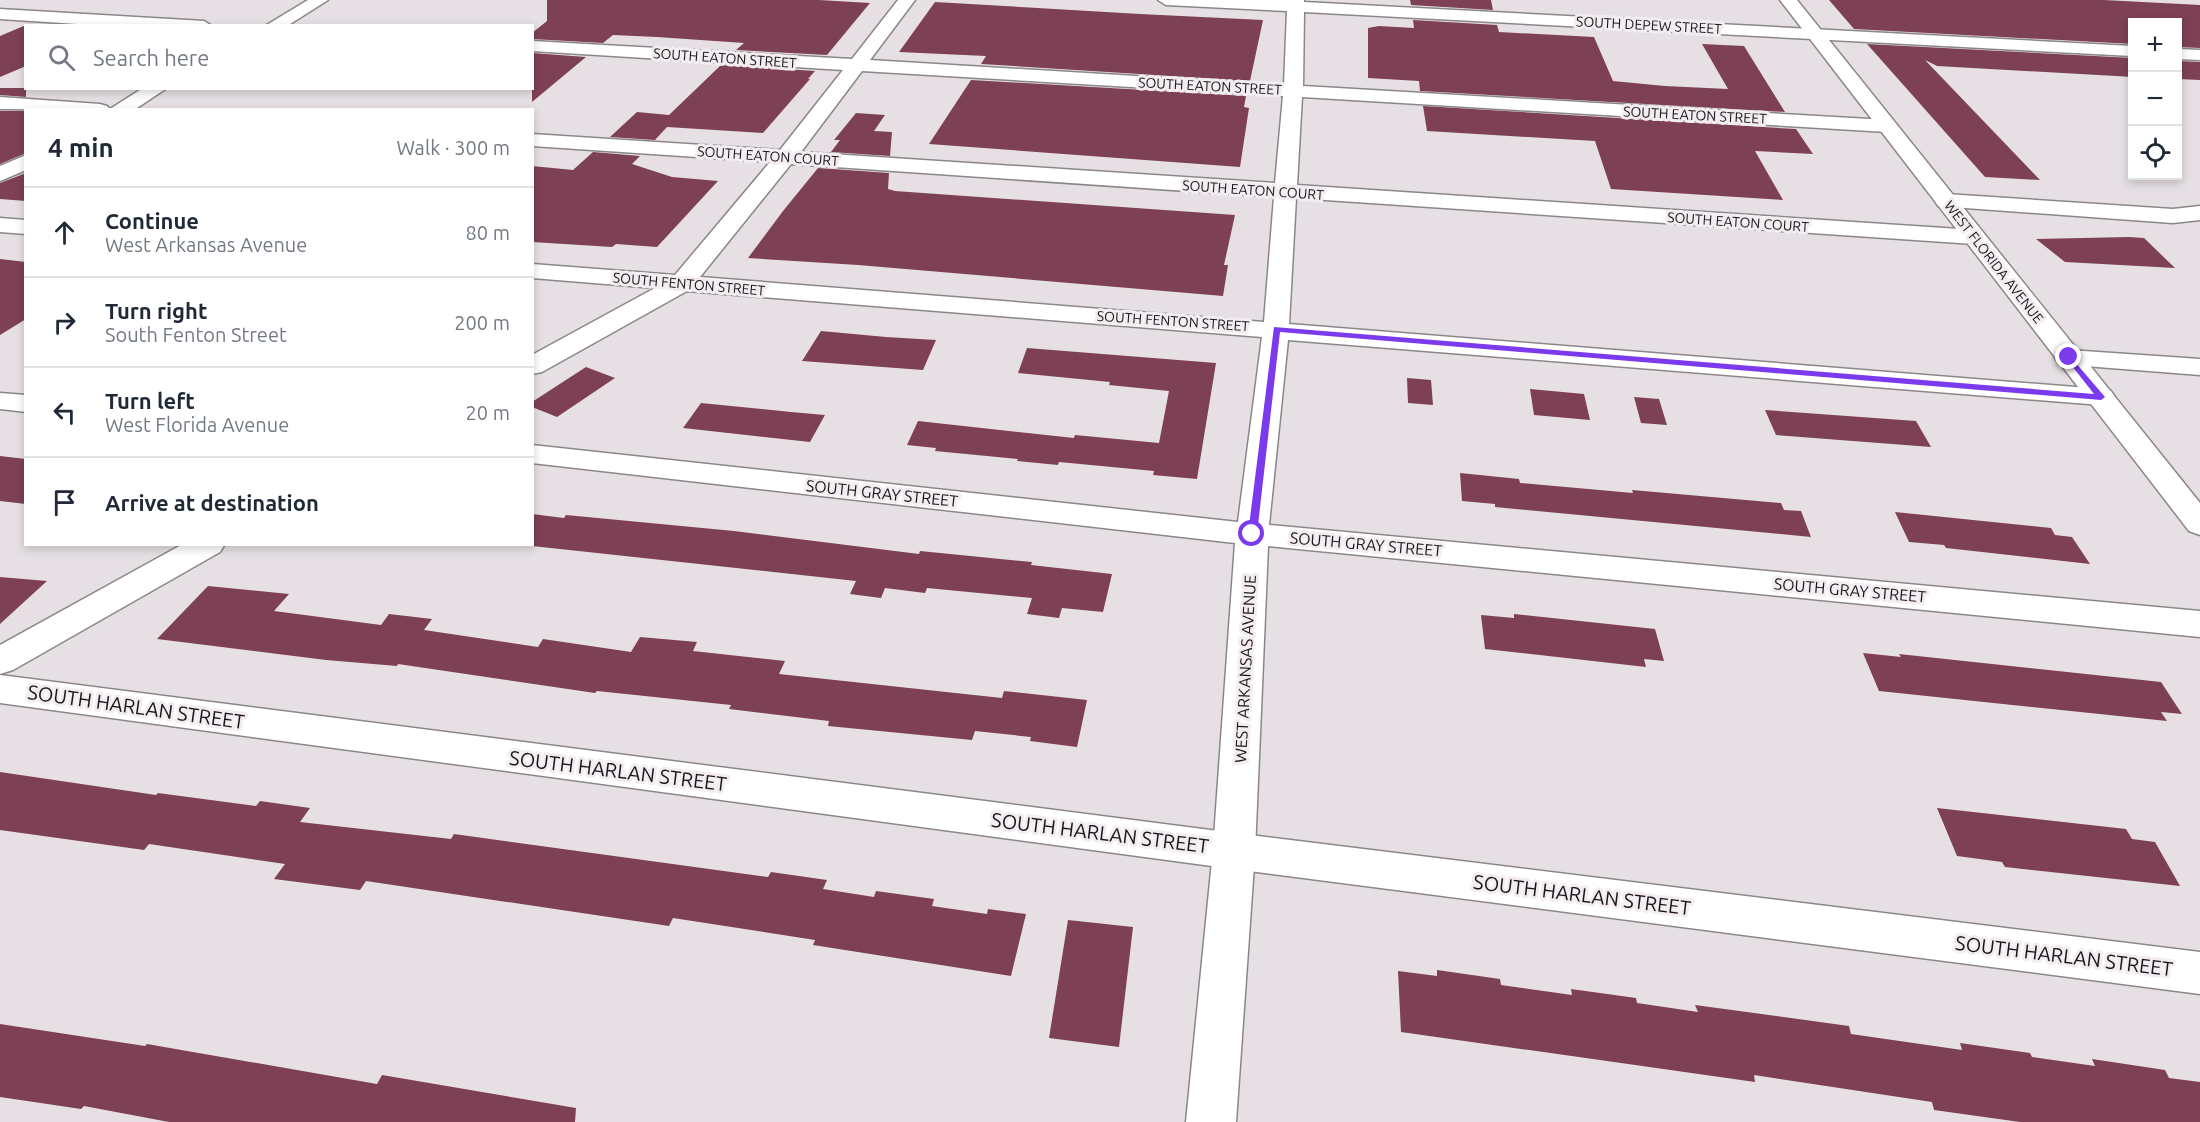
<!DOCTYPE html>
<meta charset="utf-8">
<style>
:root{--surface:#fff;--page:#f6f6f7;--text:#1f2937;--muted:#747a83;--line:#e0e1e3}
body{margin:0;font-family:Ubuntu,sans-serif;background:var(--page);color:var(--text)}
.controls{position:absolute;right:18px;top:18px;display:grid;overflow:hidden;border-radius:0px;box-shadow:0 3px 9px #0003}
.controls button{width:54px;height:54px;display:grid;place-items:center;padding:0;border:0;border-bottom:2px solid var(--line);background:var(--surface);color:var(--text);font:30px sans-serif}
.stop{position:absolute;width:18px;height:18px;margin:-14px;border:4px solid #7c3aed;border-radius:50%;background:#fff}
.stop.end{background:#7c3aed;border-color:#fff;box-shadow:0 2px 6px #0008}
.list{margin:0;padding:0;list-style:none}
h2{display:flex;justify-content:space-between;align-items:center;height:78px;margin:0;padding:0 24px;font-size:26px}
h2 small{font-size:20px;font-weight:400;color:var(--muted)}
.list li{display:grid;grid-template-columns:39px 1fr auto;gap:18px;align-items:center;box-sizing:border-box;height:90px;padding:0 24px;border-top:2px solid var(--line)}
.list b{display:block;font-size:22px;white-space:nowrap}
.list p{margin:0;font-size:20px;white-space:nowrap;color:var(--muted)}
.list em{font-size:20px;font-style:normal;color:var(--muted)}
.icon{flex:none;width:33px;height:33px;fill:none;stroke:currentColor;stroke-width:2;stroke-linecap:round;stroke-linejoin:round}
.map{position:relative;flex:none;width:2200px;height:1122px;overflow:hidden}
.search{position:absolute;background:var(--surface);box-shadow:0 3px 9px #0003;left:24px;top:24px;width:510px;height:66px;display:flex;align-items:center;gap:15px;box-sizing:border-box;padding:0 21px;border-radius:0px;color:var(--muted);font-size:22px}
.panel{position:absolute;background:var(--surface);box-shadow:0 3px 9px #0003;left:24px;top:108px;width:510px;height:438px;border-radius:0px}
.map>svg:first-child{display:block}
</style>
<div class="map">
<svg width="2200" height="1122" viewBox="0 0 2200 1122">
<rect width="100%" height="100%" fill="#e6e0e5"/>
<g fill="#7e4054">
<polygon points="547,0 819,0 870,3 827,55 736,50 744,43 657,37 613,35 603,43 532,39 532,33 547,21"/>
<polygon points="1410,0 1491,0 1493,10 1411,5"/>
<polygon points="1829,0 2104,0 2200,5 2200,48 2178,47 2178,22 2133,22 2133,44 1854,29"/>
<polygon points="935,2 1140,14 1263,20 1250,81 981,64 986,56 899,52"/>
<polygon points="1413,20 1497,25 1499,32 1594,37 1613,81 1665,86 1728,89 1702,44 1744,46 1785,112 1420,91 1419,81 1368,78 1368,28 1379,26 1414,28"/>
<polygon points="26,25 26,66 0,77 0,36"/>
<polygon points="1867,44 2133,58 2133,77 1937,66 1925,60 2040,180 1985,177"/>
<polygon points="532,53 586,57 532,102"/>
<polygon points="2178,61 2200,62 2200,80 2178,79"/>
<polygon points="721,65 815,71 808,79 810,79 763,133 667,127 655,140 610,137 637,112 669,115"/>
<polygon points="971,80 1246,96 1244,107 1249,108 1240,167 929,144"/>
<polygon points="0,88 26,88 26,97 0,95"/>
<polygon points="1423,106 1796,129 1813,154 1755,151 1783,200 1611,189 1595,141 1427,131"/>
<polygon points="0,111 26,111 26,153 0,164"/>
<polygon points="856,113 885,115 874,131 892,132 890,156 831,152 840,140 834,140"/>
<polygon points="593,152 640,156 632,164 672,177 718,181 657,247 616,244 612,247 532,242 532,166 573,170"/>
<polygon points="818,168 889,173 888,189 895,191 1235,215 1224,265 1228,265 1223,296 858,265 748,258 783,211"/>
<polygon points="26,173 26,201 0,199 0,183"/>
<polygon points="2129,237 2144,238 2175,268 2065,262 2036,239"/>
<polygon points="0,259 26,262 26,319 0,335"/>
<polygon points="821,331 886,337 936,340 923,370 802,361"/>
<polygon points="1027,348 1216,363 1197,479 1153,475 1154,471 1059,462 1058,465 1017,461 1018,459 935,451 936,448 907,445 918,421 1074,438 1075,435 1159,443 1169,391 1109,385 1110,382 1018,373"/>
<polygon points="586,367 615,378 557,417 532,407 532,402"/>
<polygon points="1407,378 1431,380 1433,405 1408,403"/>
<polygon points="1530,389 1584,394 1590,420 1534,415"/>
<polygon points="1634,397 1659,399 1667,425 1641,423"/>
<polygon points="701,403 791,412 825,415 810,442 683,428"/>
<polygon points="1765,410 1916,421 1931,447 1776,435"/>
<polygon points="0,456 26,459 26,504 0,501"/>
<polygon points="1460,473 1519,479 1520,483 1633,493 1632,490 1781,503 1784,510 1801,511 1811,537 1495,507 1495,504 1462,501"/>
<polygon points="1895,512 2051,528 2055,535 2072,537 2090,564 1946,548 1944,545 1909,542"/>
<polygon points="532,514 564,518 566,515 734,531 919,554 920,551 1032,562 1031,565 1112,574 1103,612 1062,608 1059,618 1027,614 1032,598 927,588 925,593 885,588 881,598 850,594 856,581 532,546"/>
<polygon points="0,577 47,581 0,624"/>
<polygon points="208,586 289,594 274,611 381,625 389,614 432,619 424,630 538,647 543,639 631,652 640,637 697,642 693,651 785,661 779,674 1002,698 1004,691 1087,700 1077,747 1030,741 1031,737 975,731 972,740 828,726 829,721 729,709 731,705 597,691 595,693 398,664 397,666 326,660 157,639"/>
<polygon points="1514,614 1655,629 1664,661 1644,659 1646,667 1485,649 1481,615 1514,618"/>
<polygon points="1863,653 1901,657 1899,654 2161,682 2182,714 2161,712 2167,721 1879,691"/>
<polygon points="0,772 156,795 158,793 256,806 260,801 310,808 300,822 451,839 454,834 768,877 771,872 827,880 823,889 874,897 876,891 934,899 932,906 987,914 988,909 1026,914 1011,976 813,945 815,940 673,918 669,926 366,881 360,890 274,879 285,864 149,844 144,850 0,830"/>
<polygon points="1937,808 2126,829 2132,839 2155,842 2180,886 2005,867 2002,862 1957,856"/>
<polygon points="1068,920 1133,927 1119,1047 1049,1038"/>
<polygon points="1437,970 1500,979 1501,985 1572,995 1571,989 1636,998 1637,1003 1698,1012 1695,1005 1849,1026 1851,1034 1962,1050 1960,1043 2030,1053 2032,1057 2095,1066 2092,1059 2165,1070 2169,1078 2200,1082 2200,1122 2020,1122 1934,1110 1932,1102 1754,1075 1755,1082 1401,1032 1398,971 1437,976"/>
<polygon points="0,1024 145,1046 147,1044 377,1084 382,1075 576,1108 575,1122 169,1122 84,1106 81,1109 0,1097"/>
</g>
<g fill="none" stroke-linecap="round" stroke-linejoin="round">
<g stroke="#8b868a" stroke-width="3">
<g id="street">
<polygon points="308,0 328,0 287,26 265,26"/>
<path d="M 898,0 L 915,0 L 870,60 L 1284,85 L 1287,11 L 1166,5 L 1158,0 L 1304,0 L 1304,2 L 2132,46 L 2132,56 L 1304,12 L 1303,86 L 1887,120 L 1894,122 L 1897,126 L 1894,130 L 1887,132 L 1302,97 L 1297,185 L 1974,230 L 1982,232 L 1986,237 L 1982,242 L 1974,244 L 1296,198 L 1289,324 L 2101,389 L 2111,391 L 2115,397 L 2111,403 L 2101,405 L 1288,340 L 1269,525 L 2200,611 L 2200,637 L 1268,546 L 1255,851 L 1236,1122 L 1186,1122 L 1213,851 L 1235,543 L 532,463 L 532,445 L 1238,522 L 1262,337 L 687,291 L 542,372 L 532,374 L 532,355 L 655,288 L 532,278 L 532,264 L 675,275 L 770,162 L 532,146 L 532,134 L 780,150 L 843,70 L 532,51 L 532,41 L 852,59 ZM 862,71 L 1283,96 L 1275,183 L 801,152 ZM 791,164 L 1274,197 L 1264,322 L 700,277 Z"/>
<polygon points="0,9 204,21 212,26 108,26 0,19"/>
<polygon points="2178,49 2200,50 2200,60 2178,59"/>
<polygon points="143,88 167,88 134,110 0,109 0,97 100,104 107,106 110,109"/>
<polygon points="26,155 26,170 0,181 0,166"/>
<polygon points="1946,194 2173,209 2200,206 2200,220 2173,223 1938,206 1935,201 1938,196"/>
<polygon points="0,218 26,220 26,234 0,232"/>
<polygon points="2069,350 2200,359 2200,375 2059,364 2055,358 2059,352"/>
<polygon points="0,393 26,395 26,412 0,409"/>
<polygon points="183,544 225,544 220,552 13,670 0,674 0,645"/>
</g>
</g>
<g stroke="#8b868a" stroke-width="3">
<g id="secondary">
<polygon points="1780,0 1797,0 2200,503 2200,535 2189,531"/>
<polygon points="0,675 1234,833 2200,952 2200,994 1234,869 0,703"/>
</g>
</g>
<use href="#street" fill="#fff" fill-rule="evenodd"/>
<use href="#secondary" fill="#fff" fill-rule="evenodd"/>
</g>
<polygon fill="#7c3aed" points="1274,327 2094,394 2065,357 2069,355 2105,397 2101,400 1280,332 1257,534 1252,537 1248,534"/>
<g text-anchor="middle" stroke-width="6" stroke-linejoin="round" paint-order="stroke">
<g font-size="14" fill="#181618" stroke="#f3edf2">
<text transform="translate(1649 25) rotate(3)" y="5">SOUTH DEPEW STREET</text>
<text transform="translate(725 58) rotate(4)" y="5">SOUTH EATON STREET</text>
<text transform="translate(1210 86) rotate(3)" y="5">SOUTH EATON STREET</text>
<text transform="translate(1695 115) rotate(3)" y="5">SOUTH EATON STREET</text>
<text transform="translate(768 156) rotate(4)" y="5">SOUTH EATON COURT</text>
<text transform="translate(1253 190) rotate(4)" y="5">SOUTH EATON COURT</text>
<text transform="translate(1738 222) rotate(4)" y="5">SOUTH EATON COURT</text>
<text transform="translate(1994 262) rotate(52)" y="5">WEST FLORIDA AVENUE</text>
<text transform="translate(689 284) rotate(5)" y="5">SOUTH FENTON STREET</text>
<text transform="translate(1173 321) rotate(4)" y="5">SOUTH FENTON STREET</text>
</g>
<g font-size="16" fill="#181618" stroke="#f3edf2">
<text transform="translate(882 493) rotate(6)" y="6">SOUTH GRAY STREET</text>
<text transform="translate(1366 544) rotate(5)" y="6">SOUTH GRAY STREET</text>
<text transform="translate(1850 590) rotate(5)" y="6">SOUTH GRAY STREET</text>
<text transform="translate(1245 669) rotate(-87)" y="6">WEST ARKANSAS AVENUE</text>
</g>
<g font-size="20" fill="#181618" stroke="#f3edf2">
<text transform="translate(136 707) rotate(8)" y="7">SOUTH HARLAN STREET</text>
<text transform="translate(618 771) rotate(7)" y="7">SOUTH HARLAN STREET</text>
<text transform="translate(1100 833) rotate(7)" y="7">SOUTH HARLAN STREET</text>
<text transform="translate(1582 895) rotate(7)" y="7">SOUTH HARLAN STREET</text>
<text transform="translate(2064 956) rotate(7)" y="7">SOUTH HARLAN STREET</text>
</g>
</g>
</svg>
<div class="controls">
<button>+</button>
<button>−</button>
<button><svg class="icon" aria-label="locate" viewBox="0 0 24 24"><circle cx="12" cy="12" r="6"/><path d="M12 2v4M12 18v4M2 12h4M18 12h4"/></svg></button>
</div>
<div class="stop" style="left:1252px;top:534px"></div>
<div class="stop end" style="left:2069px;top:357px"></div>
<div class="search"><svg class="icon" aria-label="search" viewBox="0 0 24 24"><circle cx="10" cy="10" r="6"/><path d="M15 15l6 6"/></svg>Search here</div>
<section class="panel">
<h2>4 min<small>Walk · 300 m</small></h2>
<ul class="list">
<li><svg class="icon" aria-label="ahead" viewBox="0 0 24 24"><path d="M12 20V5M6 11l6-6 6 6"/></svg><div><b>Continue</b><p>West Arkansas Avenue</p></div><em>80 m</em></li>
<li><svg class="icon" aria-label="right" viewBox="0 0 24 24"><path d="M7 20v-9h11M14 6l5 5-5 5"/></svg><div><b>Turn right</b><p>South Fenton Street</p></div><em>200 m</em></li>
<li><svg class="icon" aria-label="left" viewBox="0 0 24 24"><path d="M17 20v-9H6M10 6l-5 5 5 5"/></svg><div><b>Turn left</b><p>West Florida Avenue</p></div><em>20 m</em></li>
<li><svg class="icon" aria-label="arrive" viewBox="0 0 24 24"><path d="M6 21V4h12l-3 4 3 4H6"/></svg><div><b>Arrive at destination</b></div></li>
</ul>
</section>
</div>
